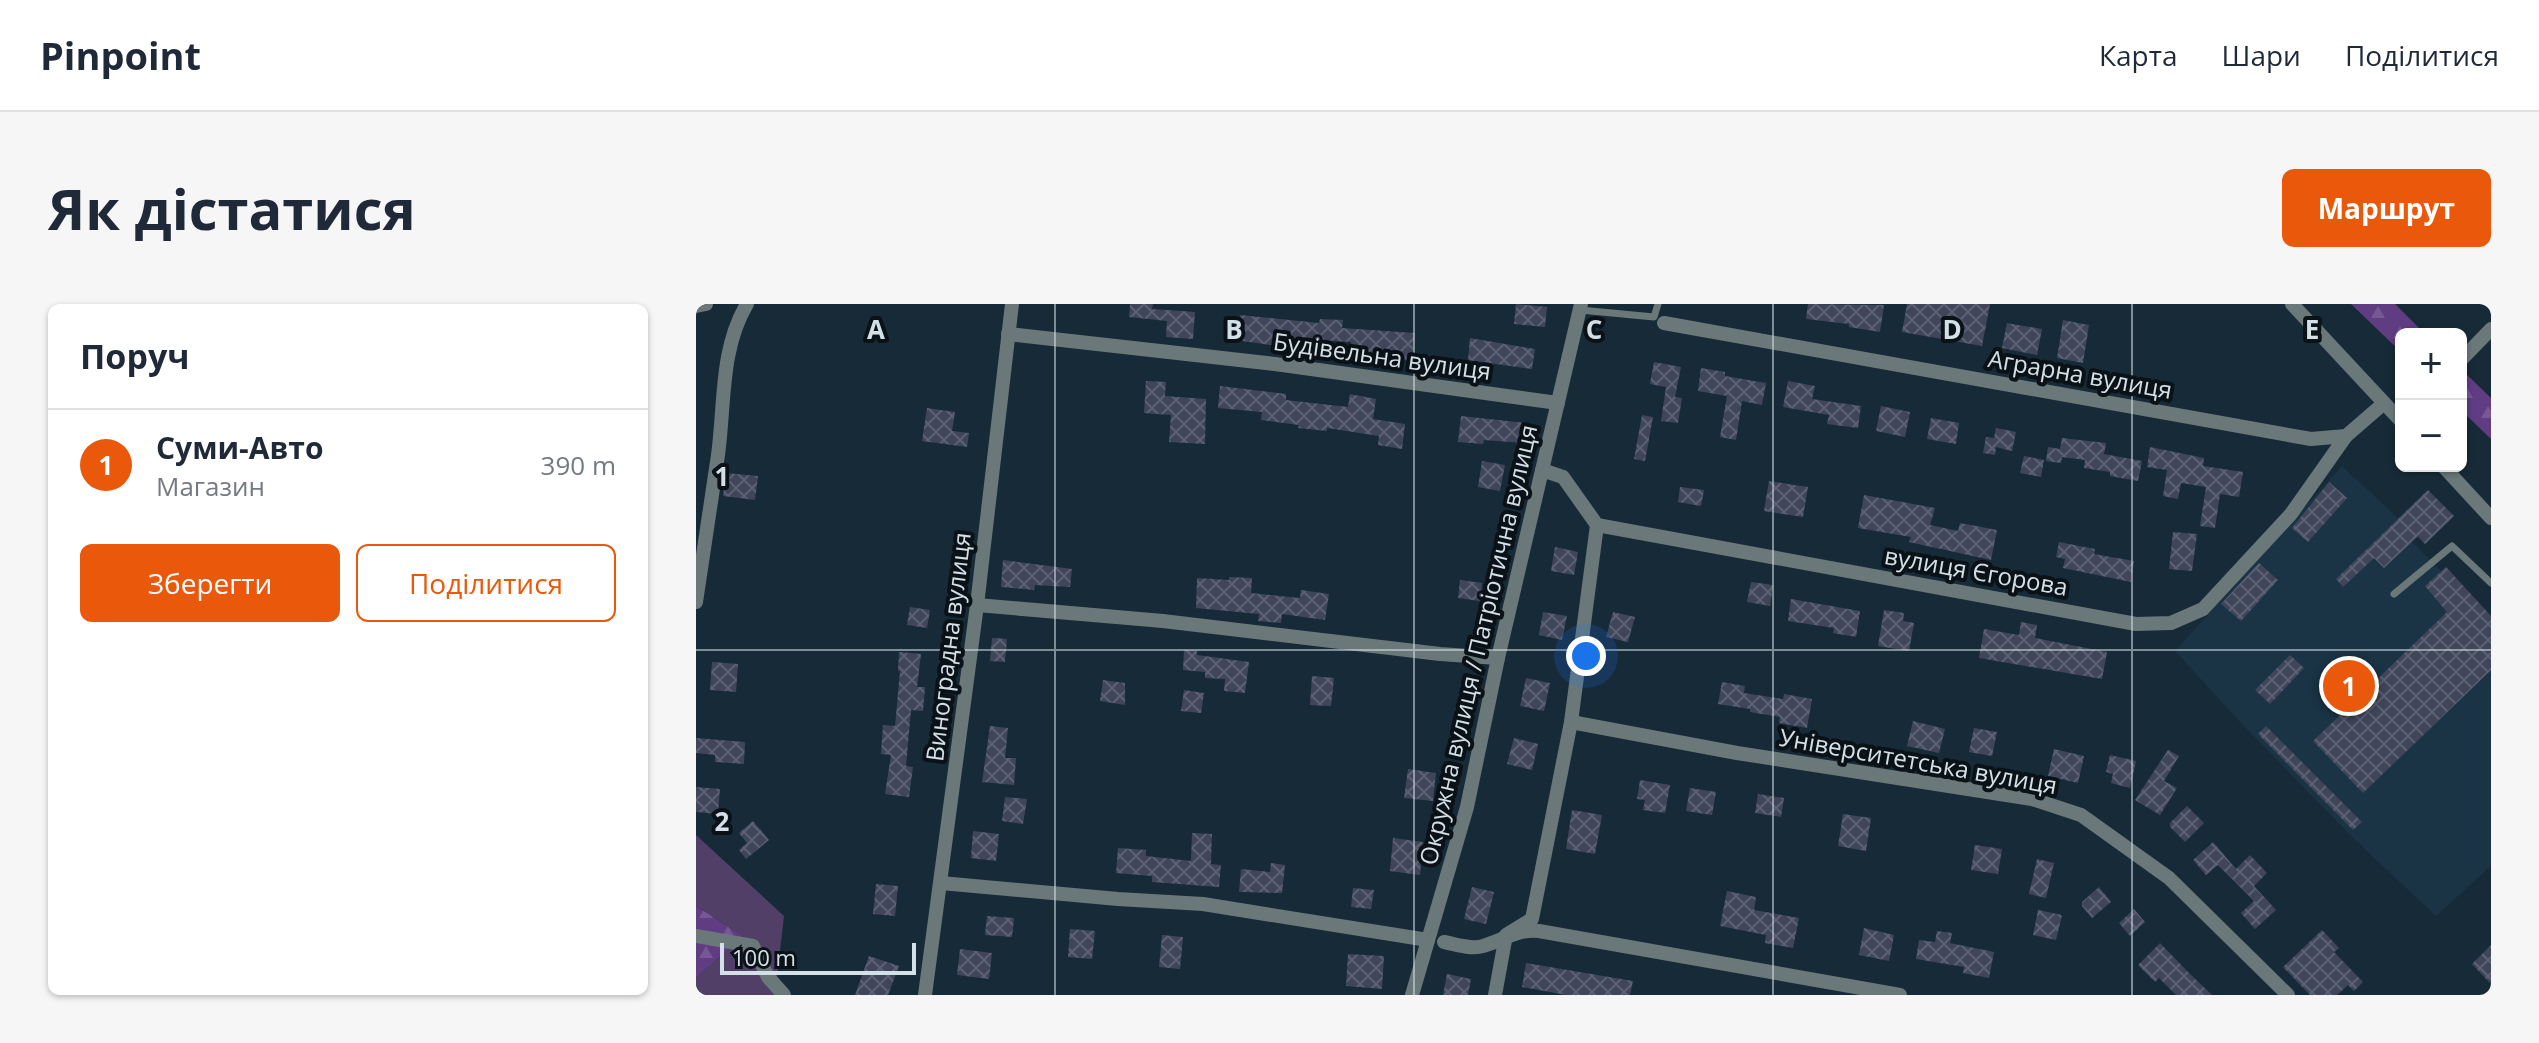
<!DOCTYPE html>
<html lang="uk">
<meta charset="utf-8">
<style>
:root{--surface:#fff;--page:#f6f6f7;--text:#1f2937;--muted:#747a83;--line:#e0e1e3;--accent:#ea580c}
body{margin:0;font-family:"Open Sans",sans-serif;background:var(--page);color:var(--text)}
.controls{position:absolute;right:24px;top:24px;display:grid;overflow:hidden;border-radius:12px;box-shadow:0 2px 6px #0004}
.controls button{width:72px;height:72px;display:grid;place-items:center;padding:0;border:0;border-bottom:2px solid var(--line);background:var(--surface);color:var(--text);font:40px sans-serif}
.scale{position:absolute;left:24px;bottom:20px;width:196px;box-sizing:border-box;padding-left:8px;border:4px solid #d4e0e8;border-top:0;font-size:22px;line-height:28px;white-space:nowrap;color:#d4e0e8;-webkit-text-stroke:6px #0a1217;paint-order:stroke}
.you{position:absolute;left:890px;top:352px;width:28px;height:28px;margin:-20px;border:6px solid #fff;border-radius:50%;background:#1a73e8;box-shadow:0 0 0 12px #1a73e833}
.badge{display:grid;place-items:center;width:52px;height:52px;border-radius:50%;background:var(--accent);color:#fff;font-size:26px;font-weight:700}
.pin{position:absolute;translate:-50% -50%;border:4px solid #fff;box-shadow:0 2px 8px #0006}
.list{margin:0;padding:0;list-style:none}
h2{display:flex;justify-content:space-between;align-items:center;height:104px;margin:0;padding:0 32px;font-size:34px}
h2 small{font-size:26px;font-weight:400;color:var(--muted)}
.list li{display:grid;grid-template-columns:52px 1fr auto;gap:24px;align-items:center;box-sizing:border-box;height:112px;padding:0 32px;border-top:2px solid var(--line)}
.list b{display:block;font-size:30px;white-space:nowrap}
.list p{margin:0;font-size:26px;white-space:nowrap;color:var(--muted)}
.list em{font-size:26px;font-style:normal;color:var(--muted)}
.actions{display:flex;gap:16px;padding:24px 32px}
.actions a{flex:1;padding:18px 0;border:2px solid var(--accent);border-radius:12px;text-align:center;font-size:28px;color:var(--accent)}
.actions .main{background:var(--accent);color:#fff}
.map{position:relative;flex:none;width:1795px;height:691px;overflow:hidden;border-radius:12px}
header{display:flex;align-items:center;gap:48px;box-sizing:border-box;height:112px;padding:0 40px;background:var(--surface);border-bottom:2px solid var(--line)}
header strong{font-size:38px}
nav{display:flex;gap:44px;margin-inline-start:auto;font-size:28px}
.intro{display:flex;align-items:center;justify-content:space-between;box-sizing:border-box;height:192px;padding:0 48px}
h1{margin:0;font-size:56px}
.button{padding:20px 36px;border-radius:12px;background:var(--accent);color:#fff;font-size:28px;font-weight:700}
main{display:flex;gap:48px;padding:0 48px}
aside{flex:1;background:var(--surface);border-radius:12px;box-shadow:0 2px 6px #0004}
.map>svg:first-child{display:block}
</style>
<header>
<strong>Pinpoint</strong>
<nav><a>Карта</a><a>Шари</a><a>Поділитися</a></nav>
</header>
<div class="intro"><h1>Як дістатися</h1><a class="button">Маршрут</a></div>
<main>
<aside>
<h2>Поруч<small></small></h2>
<ul class="list">
<li><span class="badge">1</span><div><b>Суми-Авто</b><p>Магазин</p></div><em>390 m</em></li>
</ul>
<div class="actions"><a class="main">Зберегти</a><a>Поділитися</a></div>
</aside>
<div class="map">
<svg width="1795" height="691" viewBox="0 0 1795 691">
<defs>
<pattern id="forest-firs" width="22" height="20" patternUnits="userSpaceOnUse" patternTransform="scale(2)"><rect width="22" height="20" fill="#603c83"/><path d="M5 1l3.5 6h-7zM16 11l3.5 6h-7z" fill="#765895"/></pattern>
<pattern id="building-cross-hatch" width="8" height="8" patternUnits="userSpaceOnUse" patternTransform="scale(2)"><rect width="8" height="8" fill="#40465a"/><path d="M0 0l8 8M0 8l8-8" fill="none" stroke="#5b6072"/></pattern>
</defs>
<rect width="100%" height="100%" fill="#172a37"/>
<polygon fill="#1a3445" points="1646,162 1702,214 1732,186 1758,212 1729,240 1722,233 1716,238 1745,267 1750,263 1795,312 1795,562 1740,612 1658,535 1544,418 1479,347"/>
<polygon fill="#523f68" points="0,531 88,612 79,691 0,691 0,674 47,632 0,602"/>
<g fill="url(#forest-firs)">
<polygon points="1655,0 1699,0 1729,30 1705,30 1705,48"/>
<polygon points="1765,65 1795,94 1795,135 1765,106"/>
<polygon points="0,602 47,632 0,674"/>
</g>
<g fill="url(#building-cross-hatch)">
<polygon points="434,0 457,0 456,5 499,8 497,35 470,33 471,17 433,13"/>
<polygon points="820,0 851,3 849,23 818,20"/>
<polygon points="1112,0 1188,1 1184,28 1153,23 1153,20 1110,15"/>
<polygon points="1211,0 1294,0 1286,42 1206,28"/>
<polygon points="544,11 623,19 624,15 647,16 646,24 719,29 716,57 654,50 655,38 604,35 603,45 540,36"/>
<polygon points="1367,16 1393,21 1387,59 1361,54"/>
<polygon points="1311,19 1346,25 1341,51 1306,44"/>
<polygon points="774,34 839,45 836,65 772,56"/>
<polygon points="958,58 985,63 979,93 986,94 982,119 965,117 970,83 954,80"/>
<polygon points="1005,64 1029,68 1029,72 1070,79 1066,101 1046,97 1040,136 1024,133 1031,92 1002,87"/>
<polygon points="450,77 470,78 469,92 510,95 509,140 473,138 475,111 448,109"/>
<polygon points="1092,77 1119,82 1116,95 1165,102 1162,124 1131,120 1133,111 1087,103"/>
<polygon points="524,82 590,90 590,96 652,103 654,90 680,95 677,115 709,120 706,145 682,141 683,132 631,124 631,127 602,124 603,121 565,116 566,108 522,104"/>
<polygon points="1185,102 1214,108 1209,133 1180,127"/>
<polygon points="231,104 259,108 256,127 273,129 271,143 226,137"/>
<polygon points="946,111 957,113 949,157 938,155"/>
<polygon points="765,112 831,119 829,139 788,136 787,140 762,138"/>
<polygon points="1235,114 1263,119 1260,140 1231,135"/>
<polygon points="1300,124 1320,128 1316,147 1300,143 1299,151 1287,149 1290,133 1298,134"/>
<polygon points="1366,134 1410,139 1408,150 1446,157 1442,177 1414,172 1414,168 1388,164 1389,156 1366,153 1365,159 1350,157 1352,143 1364,145"/>
<polygon points="1454,143 1508,154 1507,162 1547,168 1543,193 1524,190 1519,224 1504,222 1510,183 1485,179 1482,195 1467,192 1471,166 1451,163"/>
<polygon points="1328,152 1348,156 1345,173 1324,169"/>
<polygon points="786,157 809,161 804,187 782,183"/>
<polygon points="30,169 62,172 59,196 27,192"/>
<polygon points="1073,177 1112,183 1107,213 1068,207"/>
<polygon points="1633,178 1651,194 1612,238 1596,224"/>
<polygon points="984,183 1008,186 1005,202 982,198"/>
<polygon points="1732,186 1758,212 1729,240 1722,232 1688,264 1678,254 1647,283 1640,275"/>
<polygon points="1168,191 1239,204 1234,221 1262,227 1264,219 1301,226 1295,256 1213,238 1215,233 1162,224"/>
<polygon points="1477,228 1501,230 1496,267 1473,265"/>
<polygon points="1363,238 1399,245 1398,250 1438,257 1435,278 1367,264 1369,255 1360,253"/>
<polygon points="859,243 882,248 878,271 855,267"/>
<polygon points="307,256 376,265 374,283 339,281 338,286 305,283"/>
<polygon points="1563,259 1582,276 1545,317 1525,300"/>
<polygon points="1750,263 1795,312 1795,366 1667,489 1617,437 1751,308 1729,282"/>
<polygon points="533,273 556,274 555,289 604,294 605,286 633,290 629,316 586,310 585,319 562,317 563,310 500,304 501,274 533,276"/>
<polygon points="764,276 786,279 784,297 762,294"/>
<polygon points="1055,278 1077,281 1074,302 1051,298"/>
<polygon points="1095,295 1164,307 1160,333 1137,329 1138,324 1092,317"/>
<polygon points="214,303 234,306 231,324 211,321"/>
<polygon points="1188,306 1208,309 1207,317 1218,319 1213,347 1182,342"/>
<polygon points="847,308 871,312 866,336 843,331"/>
<polygon points="917,308 939,313 932,338 910,333"/>
<polygon points="1325,318 1341,321 1339,334 1411,348 1406,375 1283,354 1288,325 1323,331"/>
<polygon points="296,334 311,335 309,358 294,357"/>
<polygon points="488,346 501,347 501,351 553,358 549,389 528,387 529,375 509,374 509,368 487,366"/>
<polygon points="203,348 225,350 221,383 229,383 227,407 215,406 210,462 217,463 213,493 189,490 195,451 185,450 187,421 199,422 204,367 202,367"/>
<polygon points="1594,351 1608,364 1574,400 1559,386"/>
<polygon points="16,358 42,360 40,388 14,386"/>
<polygon points="616,372 638,374 635,402 614,401"/>
<polygon points="830,374 854,379 848,407 824,402"/>
<polygon points="407,376 429,379 429,401 404,397"/>
<polygon points="1026,378 1049,382 1048,389 1087,395 1088,390 1116,395 1111,424 1083,419 1084,413 1054,408 1054,405 1022,400"/>
<polygon points="488,386 508,389 505,409 485,407"/>
<polygon points="1217,417 1249,425 1243,449 1211,442"/>
<polygon points="294,422 312,424 309,454 320,454 318,481 286,478"/>
<polygon points="1570,422 1666,518 1657,526 1562,430"/>
<polygon points="1278,424 1301,428 1296,452 1273,448"/>
<polygon points="0,434 49,438 48,460 19,458 19,451 0,449"/>
<polygon points="818,434 842,440 836,466 811,460"/>
<polygon points="1358,445 1388,452 1382,479 1352,472"/>
<polygon points="1472,446 1483,452 1468,477 1481,484 1464,511 1439,496"/>
<polygon points="1414,451 1440,457 1434,484 1415,479 1417,470 1410,468"/>
<polygon points="712,465 740,469 737,497 708,494"/>
<polygon points="944,476 974,481 969,509 947,506 949,496 941,495"/>
<polygon points="0,483 24,485 22,510 0,508"/>
<polygon points="994,484 1020,488 1016,511 990,507"/>
<polygon points="1062,490 1088,494 1085,513 1059,509"/>
<polygon points="309,493 331,495 327,520 306,517"/>
<polygon points="1491,502 1508,519 1489,538 1474,523 1474,519"/>
<polygon points="876,506 906,511 899,550 870,545"/>
<polygon points="1147,510 1175,514 1170,547 1142,542"/>
<polygon points="57,517 73,536 50,555 43,546 51,539 43,529"/>
<polygon points="277,527 303,530 300,557 275,554"/>
<polygon points="496,529 516,530 515,560 525,561 523,583 456,578 456,572 420,569 422,544 450,546 450,552 495,557"/>
<polygon points="697,534 727,538 724,571 694,567"/>
<polygon points="1517,538 1540,565 1554,551 1571,569 1558,582 1580,606 1559,625 1545,609 1558,597 1522,561 1510,571 1497,556"/>
<polygon points="1279,541 1306,545 1302,570 1275,566"/>
<polygon points="1341,555 1358,559 1350,594 1333,590"/>
<polygon points="575,559 589,561 586,589 543,588 545,565 574,568"/>
<polygon points="180,580 202,582 199,612 177,610"/>
<polygon points="776,583 798,588 790,620 768,615"/>
<polygon points="1403,583 1415,598 1396,614 1386,602 1386,598"/>
<polygon points="657,584 678,586 675,605 655,603"/>
<polygon points="1031,587 1060,593 1058,606 1103,614 1097,644 1069,639 1070,631 1024,622"/>
<polygon points="1438,605 1449,618 1434,632 1423,619"/>
<polygon points="1342,606 1366,611 1360,636 1337,631"/>
<polygon points="291,612 318,614 316,633 289,631"/>
<polygon points="1168,624 1198,631 1193,657 1163,651"/>
<polygon points="374,625 399,627 396,655 372,653"/>
<polygon points="1626,626 1643,644 1638,648 1667,678 1658,687 1652,681 1641,691 1614,691 1587,663"/>
<polygon points="1241,627 1256,629 1254,639 1298,648 1293,674 1267,669 1268,663 1220,655 1223,636 1239,638"/>
<polygon points="466,631 487,633 484,665 463,663"/>
<polygon points="1464,639 1492,668 1516,691 1480,691 1463,674 1459,678 1442,661"/>
<polygon points="1795,641 1795,680 1776,660"/>
<polygon points="264,645 296,649 293,675 261,671"/>
<polygon points="652,650 688,652 686,685 650,682"/>
<polygon points="173,652 203,662 192,691 159,691"/>
<polygon points="830,659 937,677 934,691 870,691 826,683"/>
<polygon points="751,670 775,675 772,691 747,691"/>
</g>
<g fill="none" stroke-linecap="round" stroke-linejoin="round">
<g stroke="#6b7879" stroke-width="7">
<polyline points="884,6 958,13 962,0"/>
<polyline points="1698,290 1756,242 1795,279"/>
</g>
<g stroke="#6b7879" stroke-width="14">
<polyline points="1596,0 1705,117"/>
<polyline points="0,2 10,0"/>
<polyline points="968,19 1615,135 1650,132"/>
<polyline points="312,30 579,60 862,99"/>
<polyline points="1765,56 1795,25"/>
<polyline points="1747,162 1795,214"/>
<polyline points="846,166 867,173 901,221 1440,320 1475,319 1507,305 1595,210 1650,132 1687,100"/>
<path d="M 0,298 C 7,249 15,200 22,151 C 29,100 24,45 51,0"/>
<polyline points="281,301 467,317 744,350 802,354"/>
<polyline points="875,418 1041,449 1336,495 1385,511 1473,574 1592,691"/>
<polyline points="245,579 422,595 507,600 732,636"/>
<polyline points="0,632 57,642 72,673 88,691"/>
<path d="M 748,638 C 759,640 776,646 787,642 C 808,636 820,625 843,627 L 1204,691"/>
<polyline points="229,691 281,301 316,0"/>
<polyline points="716,691 771,503 802,354 885,0"/>
<polyline points="799,691 810,631 836,615 875,418 901,221"/>
</g>
</g>
<path fill="none" stroke="#d4e0e8" stroke-width="2" stroke-opacity="0.55" d="M 359,0 L 359,691M 718,0 L 718,691M 1077,0 L 1077,691M 1436,0 L 1436,691M 0,346 L 1795,346"/>
<g text-anchor="middle" stroke-width="8" stroke-linejoin="round" paint-order="stroke">
<g font-size="24" fill="#d4e0e8" stroke="#0a1217">
<text transform="translate(686 53) rotate(8)" y="8">Будівельна вулиця</text>
<text transform="translate(1384 71) rotate(10)" y="8">Аграрна вулиця</text>
<text transform="translate(1280 268) rotate(10)" y="8">вулиця Єгорова</text>
<text transform="translate(783 341) rotate(-77)" y="8">Окружна вулиця / Патріотична вулиця</text>
<text transform="translate(253 343) rotate(-83)" y="8">Виноградна вулиця</text>
<text transform="translate(1222 458) rotate(10)" y="8">Університетська вулиця</text>
</g>
</g>
<g font-size="26" text-anchor="middle" font-weight="bold" fill="#d4e0e8" stroke="#0a1217" stroke-width="8" stroke-linejoin="round" paint-order="stroke">
<text x="180" y="35">A</text>
<text x="538" y="35">B</text>
<text x="898" y="35">C</text>
<text x="1256" y="35">D</text>
<text x="1616" y="35">E</text>
<text x="26" y="182">1</text>
<text x="26" y="527">2</text>
</g>
</svg>
<div class="controls">
<button>+</button>
<button>−</button>
</div>
<div class="scale">100 m</div>
<div class="you"></div>
<div class="pin badge" style="left:1653px;top:382px">1</div>
</div>
</main>
